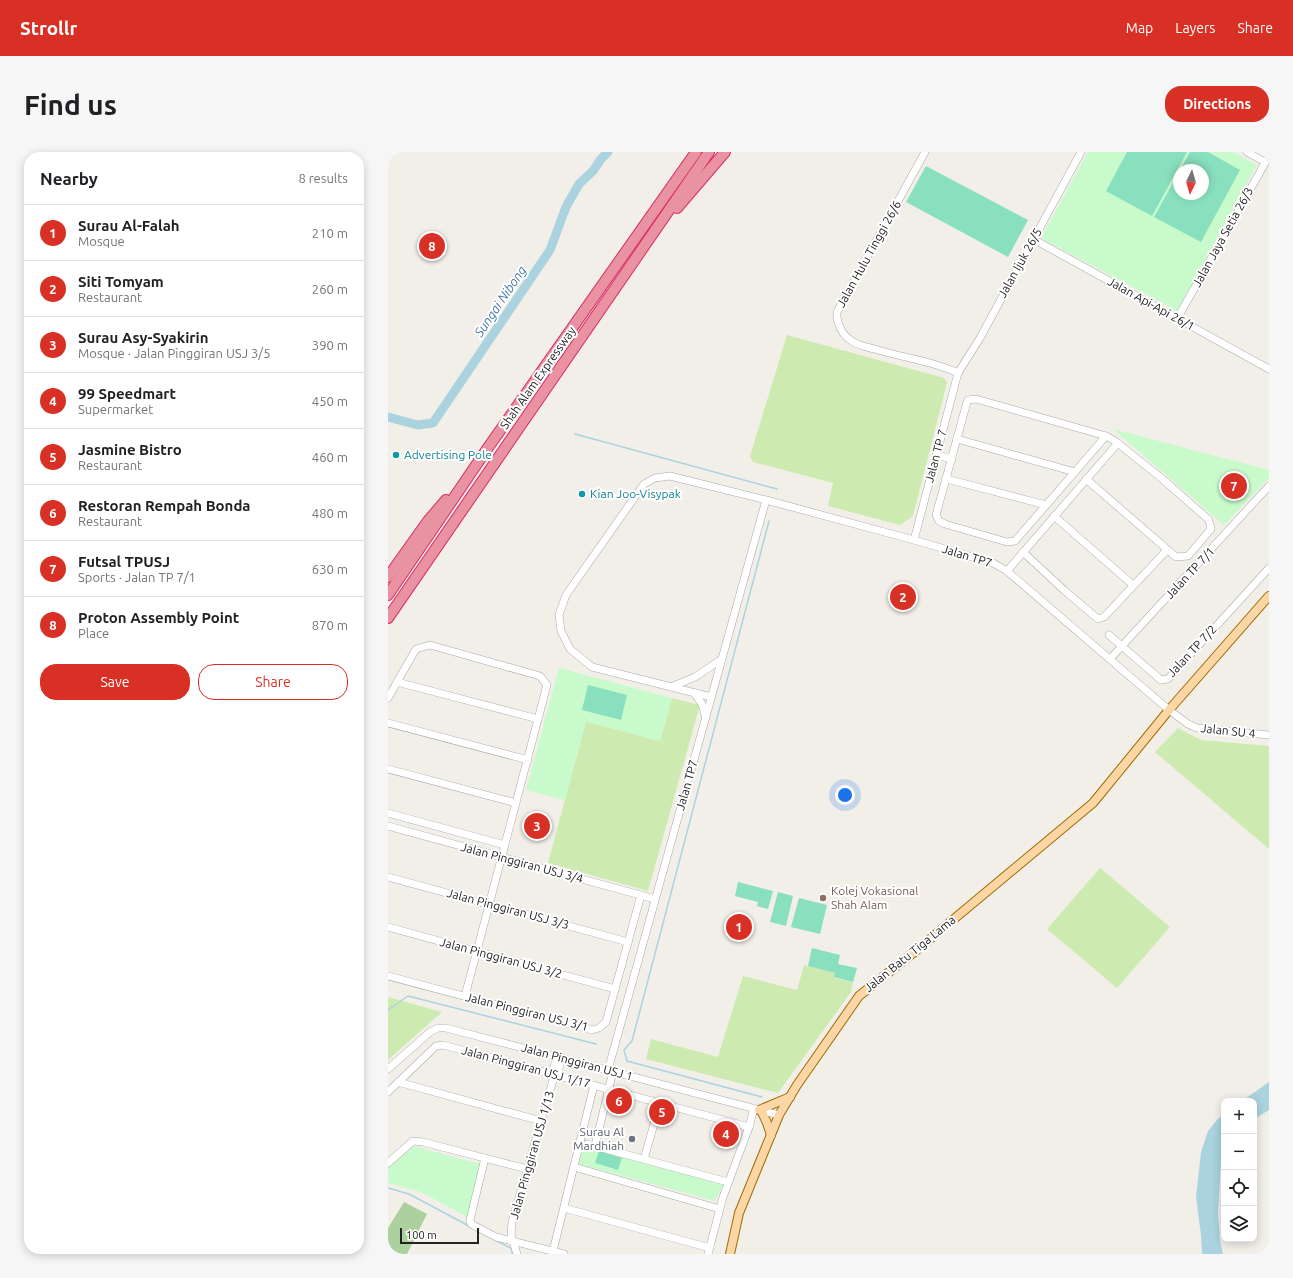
<!DOCTYPE html>
<meta charset="utf-8">
<style>
:root{--surface:#fff;--page:#f6f6f6;--text:#202124;--muted:#757577;--line:#e0e0e0;--accent:#d93025}
body{margin:0;font-family:Ubuntu,sans-serif;background:var(--page);color:var(--text)}
.controls{position:absolute;right:12px;bottom:12px;display:grid;overflow:hidden;border-radius:8px;box-shadow:0 2px 10px #0003}
.controls button{width:36px;height:36px;display:grid;place-items:center;padding:0;border:0;border-bottom:1px solid var(--line);background:var(--surface);color:var(--text);font:20px sans-serif}
.compass{position:absolute;left:785px;top:12px;width:36px;height:36px;border-radius:50%;background:var(--surface);box-shadow:0 2px 10px #0003;rotate:185deg}
.scale{position:absolute;left:12px;bottom:10px;width:79px;box-sizing:border-box;padding-left:4px;border:2px solid #222;border-top:0;font-size:11px;line-height:14px;white-space:nowrap;color:#222;-webkit-text-stroke:3px #fff;paint-order:stroke}
.you{position:absolute;left:457px;top:643px;width:14px;height:14px;margin:-10px;border:3px solid #fff;border-radius:50%;background:#1a73e8;box-shadow:0 0 0 6px #1a73e833}
.badge{display:grid;place-items:center;width:26px;height:26px;border-radius:50%;background:var(--accent);color:#fff;font-size:13px;font-weight:700}
.pin{position:absolute;translate:-50% -50%;border:2px solid #fff;box-shadow:0 1px 4px #0006}
.list{margin:0;padding:0;list-style:none}
h2{display:flex;justify-content:space-between;align-items:center;height:52px;margin:0;padding:0 16px;font-size:17px}
h2 small{font-size:13px;font-weight:400;color:var(--muted)}
.list li{display:grid;grid-template-columns:26px 1fr auto;gap:12px;align-items:center;box-sizing:border-box;height:56px;padding:0 16px;border-top:1px solid var(--line)}
.list b{display:block;font-size:15px;white-space:nowrap}
.list p{margin:0;font-size:13px;white-space:nowrap;color:var(--muted)}
.list em{font-size:13px;font-style:normal;color:var(--muted)}
.actions{display:flex;gap:8px;padding:12px 16px}
.actions a{flex:1;padding:9px 0;border:1px solid var(--accent);border-radius:16px;text-align:center;font-size:14px;color:var(--accent)}
.actions .main{background:var(--accent);color:#fff}
.icon{flex:none;width:22px;height:22px;fill:none;stroke:currentColor;stroke-width:2;stroke-linecap:round;stroke-linejoin:round}
.map{position:relative;flex:none;width:881px;height:1102px;overflow:hidden;border-radius:16px}
header{display:flex;align-items:center;gap:24px;box-sizing:border-box;height:56px;padding:0 20px;background:var(--accent);color:#fff}
header strong{font-size:19px}
nav{display:flex;gap:22px;margin-inline-start:auto;font-size:14px}
.intro{display:flex;align-items:center;justify-content:space-between;box-sizing:border-box;height:96px;padding:0 24px}
h1{margin:0;font-size:28px}
.button{padding:10px 18px;border-radius:16px;background:var(--accent);color:#fff;font-size:14px;font-weight:700}
main{display:flex;gap:24px;padding:0 24px}
aside{flex:1;background:var(--surface);border-radius:16px;box-shadow:0 2px 10px #0003}
.map>svg:first-child{display:block}
</style>
<header>
<strong>Strollr</strong>
<nav><a>Map</a><a>Layers</a><a>Share</a></nav>
</header>
<div class="intro"><h1>Find us</h1><a class="button">Directions</a></div>
<main>
<aside>
<h2>Nearby<small>8 results</small></h2>
<ul class="list">
<li><span class="badge">1</span><div><b>Surau Al-Falah</b><p>Mosque</p></div><em>210 m</em></li>
<li><span class="badge">2</span><div><b>Siti Tomyam</b><p>Restaurant</p></div><em>260 m</em></li>
<li><span class="badge">3</span><div><b>Surau Asy-Syakirin</b><p>Mosque · Jalan Pinggiran USJ 3/5</p></div><em>390 m</em></li>
<li><span class="badge">4</span><div><b>99 Speedmart</b><p>Supermarket</p></div><em>450 m</em></li>
<li><span class="badge">5</span><div><b>Jasmine Bistro</b><p>Restaurant</p></div><em>460 m</em></li>
<li><span class="badge">6</span><div><b>Restoran Rempah Bonda</b><p>Restaurant</p></div><em>480 m</em></li>
<li><span class="badge">7</span><div><b>Futsal TPUSJ</b><p>Sports · Jalan TP 7/1</p></div><em>630 m</em></li>
<li><span class="badge">8</span><div><b>Proton Assembly Point</b><p>Place</p></div><em>870 m</em></li>
</ul>
<div class="actions"><a class="main">Save</a><a>Share</a></div>
</aside>
<div class="map">
<svg width="881" height="1102" viewBox="0 0 881 1102">
<rect width="100%" height="100%" fill="#f2efe9"/>
<g fill="#cdebb0">
<polygon points="399,183 556,226 559,231 525,364 512,373 440,354 445,331 365,310 362,304"/>
<polygon points="284,546 312,553 260,739 160,711 198,569 272,589"/>
<polygon points="790,576 813,588 881,594 881,697 767,600"/>
<polygon points="712,716 782,775 729,836 659,777"/>
<polygon points="416,813 448,821 447,826 465,830 463,840 390,941 258,907 263,887 330,905 355,824 409,838"/>
<polygon points="0,845 54,860 0,908"/>
</g>
<polygon fill="#add19e" points="16,1050 39,1062 19,1102 0,1102 0,1076"/>
<g fill="#c8facc" fill-rule="evenodd">
<path d="M 700,0 L 845,0 L 869,13 L 789,159 L 653,86 ZM 791,18 L 815,18 L 815,42 L 791,42 Z"/>
<polygon points="725,277 881,318 881,326 836,373"/>
<polygon points="171,516 284,546 272,589 198,570 177,648 138,638"/>
<polygon points="25,994 92,1012 79,1065 33,1040 0,1031 0,1014"/>
<polygon points="196,994 336,1031 327,1049 191,1012"/>
</g>
<g fill="#88e0be">
<polygon points="739,0 799,0 764,64 718,39"/>
<polygon points="802,0 820,0 852,18 813,90 766,65 791,20 791,42 815,42 815,18 792,18"/>
<polygon points="538,14 640,68 620,105 518,50"/>
<polygon points="846,321 859,332 846,347 833,336"/>
<polygon points="200,533 239,543 233,568 194,558"/>
<polygon points="350,730 385,739 380,757 369,754 370,750 347,744"/>
<polygon points="390,740 405,744 398,774 382,770"/>
<polygon points="411,746 439,753 432,782 403,775"/>
<polygon points="424,796 452,803 450,812 469,816 465,830 446,825 447,821 420,814"/>
<polygon points="211,999 234,1006 230,1018 207,1011"/>
</g>
<g fill="#aad3df">
<polygon points="881,930 881,958 866,967 866,949 854,949"/>
<polygon points="836,962 836,997 833,1010 830,1060 832,1088 835,1102 814,1102 813,1083 808,1045 813,1000 820,979 829,968"/>
</g>
<g fill="none" stroke-linecap="round" stroke-linejoin="round">
<g stroke="#aad3df" stroke-width="1.5">
<polyline points="187,282 389,337"/>
<polyline points="0,858 20,844 208,892"/>
<polyline points="374,945 239,909 236,898 244,889 381,369"/>
<polyline points="0,1036 21,1042 81,1074"/>
<polyline points="107,1088 124,1097 124,1102"/>
</g>
<polyline stroke="#aad3df" stroke-width="9" points="0,265 30,273 45,271 162,98 178,55 191,32 205,19 213,7 220,0"/>
<g stroke="#a9a9a9" stroke-width="8">
<g id="minor">
<path d="M 537,0 L 449,160 C 448,169 453,181 461,187 C 469,194 480,195 490,198 C 516,206 545,209 570,221"/>
<polyline points="859,0 877,10"/>
<polyline points="645,87 881,217"/>
<polyline points="789,167 881,4"/>
<polyline points="569,287 687,320"/>
<polyline points="549,303 564,307"/>
<polyline points="559,327 658,353"/>
<polyline points="698,327 788,405 800,404 823,377 822,372 820,367 772,325 727,289 718,284 588,247 580,248 579,250 548,363 551,369 557,372 619,390 627,389 718,284"/>
<polyline points="666,364 745,433"/>
<polyline points="526,388 570,221 592,186 693,0"/>
<polyline points="635,400 677,439 710,467 716,465 779,398"/>
<polyline points="619,419 730,291"/>
<polyline points="721,483 773,528 780,527 881,416"/>
<polyline points="722,507 881,334"/>
<polyline points="9,530 150,567"/>
<polyline points="283,535 307,525 334,507"/>
<polyline points="306,541 314,552 317,563"/>
<polyline points="323,545 204,515 182,497 173,479 171,463 178,443 256,332 267,326 282,324 378,348 526,388 605,411 619,419 781,558 800,572 809,576 881,583"/>
<polyline points="0,546 28,497 42,493 152,524 159,533 77,844"/>
<polyline points="0,571 140,608"/>
<polyline points="0,617 128,651"/>
<polyline points="0,661 117,693"/>
<polyline points="0,674 267,747"/>
<polyline points="0,725 240,790"/>
<polyline points="0,775 227,837"/>
<polyline points="0,824 204,878 211,876 218,870 253,743"/>
<polyline points="0,917 42,880 50,876 58,876 391,963"/>
<polyline points="220,918 378,348"/>
<polyline points="167,926 169,923 174,905"/>
<polyline points="10,930 153,969"/>
<polyline points="0,940 48,894 55,893 361,975"/>
<polyline points="199,992 340,1030"/>
<polyline points="207,994 225,919"/>
<polyline points="97,1006 82,1068 83,1072 108,1085 176,1102"/>
<polyline points="256,1007 272,951"/>
<polyline points="0,1011 25,989 35,990 139,1017"/>
<polyline points="186,1015 332,1057"/>
<polyline points="176,1056 322,1096"/>
<polyline points="165,1099 206,933"/>
<polyline points="129,1102 123,1083 124,1070 165,928 164,922 169,904"/>
<polyline points="320,1102 335,1045 361,975 366,956"/>
</g>
</g>
<g stroke="#a06b00" stroke-width="10">
<g id="major">
<polyline points="371,958 402,945"/>
<polyline points="373,958 379,971 383,983"/>
<polyline points="342,1102 351,1061 391,963 409,933 471,844 530,797 705,651 781,558 881,444"/>
</g>
</g>
<g stroke="#dc2a67" stroke-width="12">
<g id="highway">
<polyline points="289,56 337,0"/>
<polyline points="0,425 40,369 58,348"/>
<polyline points="0,443 99,297 308,0"/>
<polyline points="0,466 321,0"/>
</g>
</g>
<use href="#minor" stroke="#fff" stroke-width="7"/>
<use href="#major" stroke="#fcd6a4" stroke-width="8"/>
<use href="#highway" stroke="#e892a2" stroke-width="10"/>
</g>
<g fill="#0f9aa8" stroke="#fff" stroke-width="1.5">
<circle cx="8" cy="303" r="4"/>
<circle cx="194" cy="342" r="4"/>
</g>
<circle fill="#8d6e63" stroke="#fff" stroke-width="1.5" cx="435" cy="746" r="4"/>
<circle fill="#6b7280" stroke="#fff" stroke-width="1.5" cx="244" cy="987" r="4"/>
<g text-anchor="middle" stroke-width="4" stroke-linejoin="round" paint-order="stroke">
<g font-size="12" fill="#222" stroke="#fff">
<text transform="translate(835 85) rotate(-61)" y="4">Jalan Jaya Setia 26/3</text>
<text transform="translate(481 102) rotate(-61)" y="4">Jalan Hulu Tinggi 26/6</text>
<text transform="translate(632 111) rotate(-61)" y="4">Jalan Ijuk 26/5</text>
<text transform="translate(763 152) rotate(29)" y="4">Jalan Api-Api 26/1</text>
<text transform="translate(150 226) rotate(-55)" y="4">Shah Alam Expressway</text>
<text transform="translate(548 304) rotate(-75)" y="4">Jalan TP 7</text>
<text transform="translate(579 404) rotate(17)" y="4">Jalan TP7</text>
<text transform="translate(802 421) rotate(-47)" y="4">Jalan TP 7/1</text>
<text transform="translate(804 499) rotate(-47)" y="4">Jalan TP 7/2</text>
<text transform="translate(840 579) rotate(6)" y="4">Jalan SU 4</text>
<text transform="translate(299 633) rotate(-74)" y="4">Jalan TP7</text>
<text transform="translate(134 711) rotate(15)" y="4">Jalan Pinggiran USJ 3/4</text>
<text transform="translate(120 757) rotate(15)" y="4">Jalan Pinggiran USJ 3/3</text>
<text transform="translate(522 802) rotate(-39)" y="4">Jalan Batu Tiga Lama</text>
<text transform="translate(113 806) rotate(15)" y="4">Jalan Pinggiran USJ 3/2</text>
<text transform="translate(139 860) rotate(14)" y="4">Jalan Pinggiran USJ 3/1</text>
<text transform="translate(189 910) rotate(15)" y="4">Jalan Pinggiran USJ 1</text>
<text transform="translate(138 915) rotate(15)" y="4">Jalan Pinggiran USJ 1/17</text>
<text transform="translate(144 1003) rotate(-74)" y="4">Jalan Pinggiran USJ 1/13</text>
</g>
<g font-size="12" fill="#0d838f" stroke="#fff" text-anchor="start">
<text x="16" y="307">Advertising Pole</text>
<text x="202" y="346">Kian Joo-Visypak</text>
</g>
<g font-size="12" fill="#785e54" stroke="#fff" text-anchor="start">
<text x="443" y="743">Kolej Vokasional<tspan x="443" dy="14">Shah Alam</tspan></text>
</g>
<g font-size="12" fill="#5b616d" stroke="#fff" text-anchor="end">
<text x="236" y="984">Surau Al<tspan x="236" dy="14">Mardhiah</tspan></text>
</g>
<g font-size="13" font-style="italic" fill="#4a7aab" stroke="#fff">
<text transform="translate(112 149) rotate(-56)" y="5">Sungai Nibong</text>
</g>
</g>
</svg>
<div class="controls">
<button>+</button>
<button>−</button>
<button><svg class="icon" aria-label="locate" viewBox="0 0 24 24"><circle cx="12" cy="12" r="6"/><path d="M12 2v4M12 18v4M2 12h4M18 12h4"/></svg></button>
<button><svg class="icon" aria-label="layers" viewBox="0 0 24 24"><path d="M12 4l9 5-9 5-9-5zM3 14l9 5 9-5"/></svg></button>
</div>
<svg class="compass" viewBox="-18 -18 36 36"><path d="M0-13l5 13h-10z" fill="#e53935"/><path d="M0 13l5-13h-10z" fill="#757577"/></svg>
<div class="scale">100 m</div>
<div class="you"></div>
<div class="pin badge" style="left:351px;top:775px">1</div>
<div class="pin badge" style="left:515px;top:445px">2</div>
<div class="pin badge" style="left:149px;top:674px">3</div>
<div class="pin badge" style="left:338px;top:982px">4</div>
<div class="pin badge" style="left:274px;top:960px">5</div>
<div class="pin badge" style="left:231px;top:949px">6</div>
<div class="pin badge" style="left:846px;top:334px">7</div>
<div class="pin badge" style="left:44px;top:94px">8</div>
</div>
</main>
